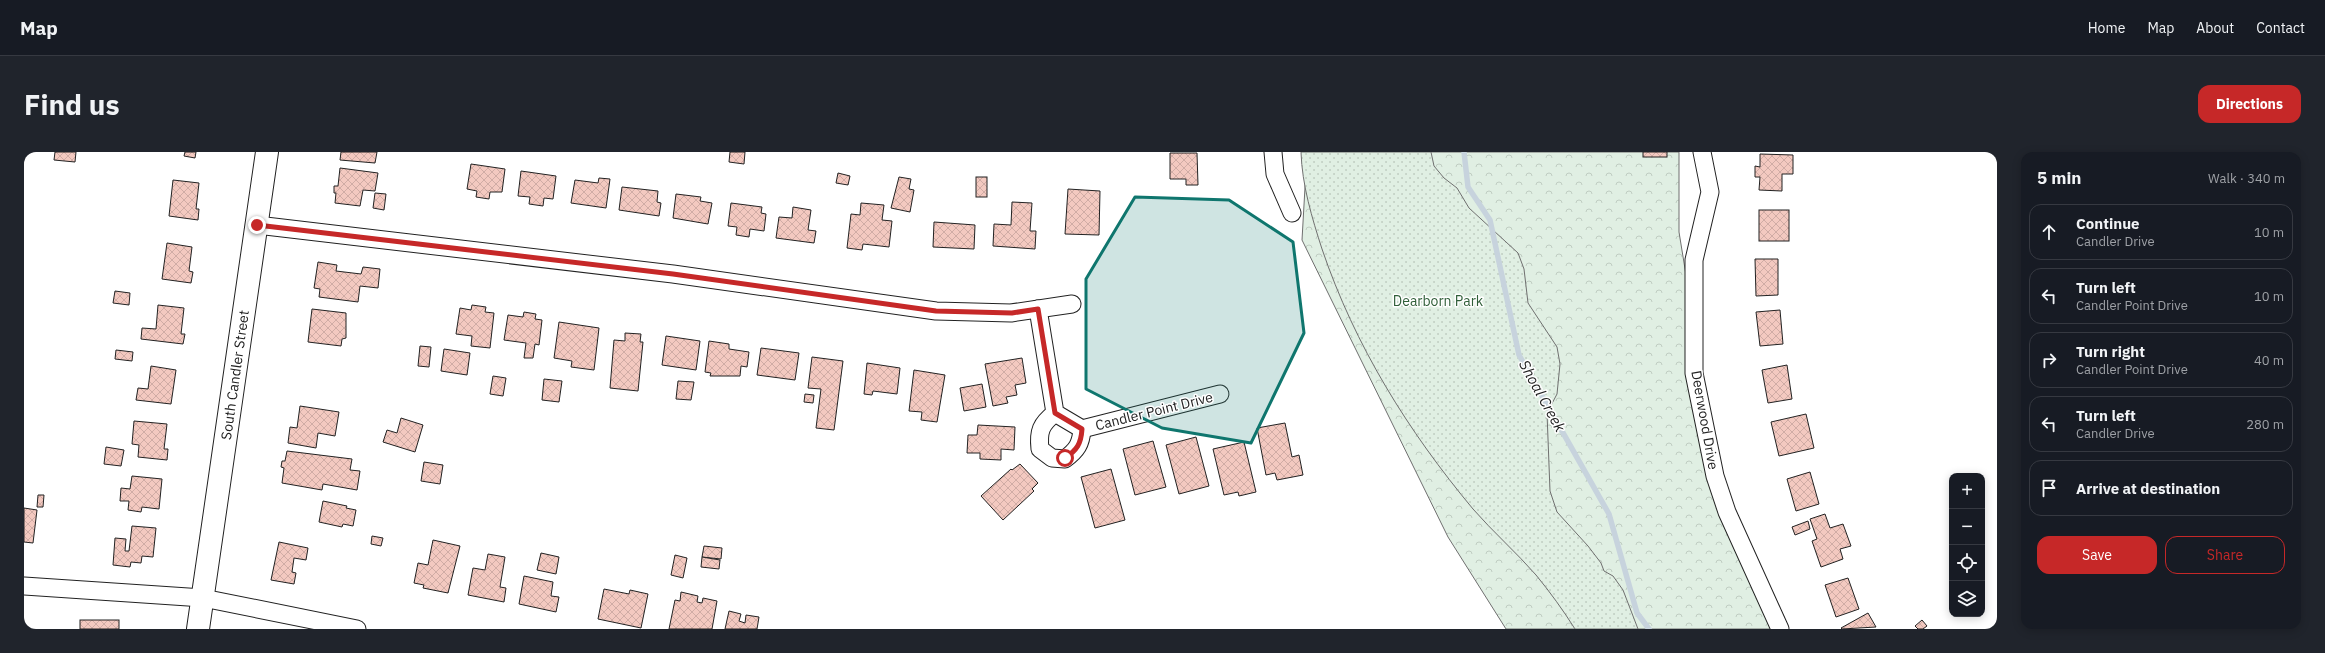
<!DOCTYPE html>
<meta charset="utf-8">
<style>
:root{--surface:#171b24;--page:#20242c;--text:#f1f3f6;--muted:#9ea1a6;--line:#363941;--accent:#c62828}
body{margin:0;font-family:"IBM Plex Sans",sans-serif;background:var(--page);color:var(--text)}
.controls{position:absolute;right:12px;bottom:12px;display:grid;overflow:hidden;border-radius:8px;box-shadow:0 2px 10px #0003}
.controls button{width:36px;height:36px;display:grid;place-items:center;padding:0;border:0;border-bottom:1px solid var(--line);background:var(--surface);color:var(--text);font:20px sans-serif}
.stop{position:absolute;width:12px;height:12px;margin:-9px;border:3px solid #c62828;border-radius:50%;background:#fff}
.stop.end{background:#c62828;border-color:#fff;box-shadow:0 1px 4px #0008}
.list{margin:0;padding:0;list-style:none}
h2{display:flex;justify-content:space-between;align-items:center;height:52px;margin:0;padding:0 16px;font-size:17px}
h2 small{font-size:13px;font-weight:400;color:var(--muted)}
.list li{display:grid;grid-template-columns:26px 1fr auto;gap:12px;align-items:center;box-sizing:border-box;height:56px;margin:0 8px 8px;padding:0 8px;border:1px solid var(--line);border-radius:12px}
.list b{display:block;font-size:15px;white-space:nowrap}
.list p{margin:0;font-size:13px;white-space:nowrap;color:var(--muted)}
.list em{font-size:13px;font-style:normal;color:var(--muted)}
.actions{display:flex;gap:8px;padding:12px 16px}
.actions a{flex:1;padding:9px 0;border:1px solid var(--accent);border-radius:12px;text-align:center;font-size:14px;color:var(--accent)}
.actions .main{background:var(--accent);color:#fff}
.icon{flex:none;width:22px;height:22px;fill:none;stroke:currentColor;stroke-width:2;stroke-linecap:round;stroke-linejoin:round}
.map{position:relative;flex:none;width:1973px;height:477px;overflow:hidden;border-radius:12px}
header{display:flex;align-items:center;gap:24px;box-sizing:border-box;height:56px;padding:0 20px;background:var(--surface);border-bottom:1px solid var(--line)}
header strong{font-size:19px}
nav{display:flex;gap:22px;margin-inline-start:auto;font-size:14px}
.intro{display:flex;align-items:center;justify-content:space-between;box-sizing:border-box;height:96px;padding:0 24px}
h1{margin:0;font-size:28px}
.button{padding:10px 18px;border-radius:12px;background:var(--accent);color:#fff;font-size:14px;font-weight:700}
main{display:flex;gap:24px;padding:0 24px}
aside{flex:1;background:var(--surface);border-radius:12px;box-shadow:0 2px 10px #0003}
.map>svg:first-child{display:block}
</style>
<header>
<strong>Map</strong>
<nav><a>Home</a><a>Map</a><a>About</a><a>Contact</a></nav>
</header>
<div class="intro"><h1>Find us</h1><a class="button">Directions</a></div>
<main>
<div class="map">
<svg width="1973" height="477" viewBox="0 0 1973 477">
<defs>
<pattern id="forest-crowns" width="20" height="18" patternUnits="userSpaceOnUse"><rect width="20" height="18" fill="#e0efe3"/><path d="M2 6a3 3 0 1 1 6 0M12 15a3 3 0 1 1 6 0" fill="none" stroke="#c0cdc2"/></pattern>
<pattern id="park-dots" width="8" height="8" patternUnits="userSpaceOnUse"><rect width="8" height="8" fill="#e0efe3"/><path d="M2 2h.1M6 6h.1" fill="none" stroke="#c0cdc2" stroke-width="1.8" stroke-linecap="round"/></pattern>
<pattern id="building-cross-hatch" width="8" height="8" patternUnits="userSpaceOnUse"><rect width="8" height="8" fill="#f3c9c0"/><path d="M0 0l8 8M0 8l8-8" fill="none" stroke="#d0aca5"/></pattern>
</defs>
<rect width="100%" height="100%" fill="#fff"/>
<polygon fill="url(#forest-crowns)" stroke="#6f6f6f" points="1283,0 1655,0 1655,80 1700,356 1760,477 1482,477 1424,385 1278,88"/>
<path fill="url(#park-dots)" stroke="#6f6f6f" d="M 1277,0 L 1407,0 L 1410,14 L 1420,26 L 1433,36 L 1445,56 L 1494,101 L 1500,117 L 1504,151 L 1533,195 L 1536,212 L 1533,242 L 1523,261 L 1526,339 L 1533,360 L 1564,394 L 1577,411 L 1580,419 L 1589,424 L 1599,438 L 1614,477 L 1551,477 C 1539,458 1526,440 1512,423 C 1492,400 1469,380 1449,357 C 1384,279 1331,194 1298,97 C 1288,66 1278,33 1277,0 Z"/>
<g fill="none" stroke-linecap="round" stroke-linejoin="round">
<polyline stroke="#c7d3dd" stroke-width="5.5" points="1440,0 1444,35 1466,68 1495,203 1585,362 1613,461 1625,477"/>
</g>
<g fill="url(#building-cross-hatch)" stroke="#222">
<polygon points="31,0 52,0 51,10 30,8"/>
<polygon points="161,0 172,0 171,6 160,4"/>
<polygon points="317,0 353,0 351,11 316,8"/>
<polygon points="706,0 721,0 720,12 705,10"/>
<rect x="1619" y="0" width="24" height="5"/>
<polygon points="1146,1 1173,1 1174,33 1162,33 1162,27 1146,27"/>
<polygon points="1736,2 1769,3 1769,22 1758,22 1758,39 1735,38 1736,25 1731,25 1731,14 1736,15"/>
<polygon points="447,12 481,17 478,40 466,40 465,47 452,45 453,39 443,37"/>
<polygon points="316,16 354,21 351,39 339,38 336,54 311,51 312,41 310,41 310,34 314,34"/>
<polygon points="497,19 532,24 529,47 520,46 519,54 505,52 506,45 494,44"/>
<polygon points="814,21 826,24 824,33 812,31"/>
<polygon points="875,25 887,27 885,37 890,38 886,60 867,56"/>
<rect x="952" y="25" width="11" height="20"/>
<polygon points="575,26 586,27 582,56 547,51 551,28 574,31"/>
<polygon points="149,28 175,31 172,57 175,57 174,68 145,64"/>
<polygon points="598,35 634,39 633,50 637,51 635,64 595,58"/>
<polygon points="1044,37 1076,39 1075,83 1041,82"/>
<polygon points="351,41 362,42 360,58 349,56"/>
<polygon points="652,42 677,45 676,49 688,51 684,72 649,66"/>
<polygon points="988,50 1008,51 1006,79 1012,79 1011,97 969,94 970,72 987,73"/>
<polygon points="707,51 738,55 737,61 742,62 740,79 726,77 725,85 712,83 713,75 704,74"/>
<polygon points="837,51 860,53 858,68 868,69 865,95 839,92 838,98 823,96 827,62 836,63"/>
<polygon points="769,55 787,58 784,78 792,79 790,91 752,86 755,65 768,66"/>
<rect x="1735" y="58" width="30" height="31"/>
<polygon points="910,70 951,73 950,97 909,95"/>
<polygon points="143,91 168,95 165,119 169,120 167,131 138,127"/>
<polygon points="1731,107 1754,107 1754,143 1732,144"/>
<polygon points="294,110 313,113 312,119 337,122 339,115 356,117 354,136 336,134 334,150 295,145 296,137 290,136"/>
<polygon points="91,139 106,141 105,153 89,151"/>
<polygon points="134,153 160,156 157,182 161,182 159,192 117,187 118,176 132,177"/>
<polygon points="448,153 462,155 461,160 470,161 466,196 447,194 448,184 432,182 436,156 447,158"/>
<polygon points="288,157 322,161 322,186 318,187 317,194 284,190"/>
<polygon points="1756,158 1759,192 1736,194 1732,160"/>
<polygon points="500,160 512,162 511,167 518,168 515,193 511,192 509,206 500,206 502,191 480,188 484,163 499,165"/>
<polygon points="535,170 575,176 570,218 547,215 548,209 530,206"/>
<polygon points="601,181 617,182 616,190 619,190 614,239 586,236 590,188 601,189"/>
<polygon points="642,184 676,189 672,218 638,213"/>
<polygon points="685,189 705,192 705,197 725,200 723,215 717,214 716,224 686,224 687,221 681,220"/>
<polygon points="396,194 407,195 405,215 394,214"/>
<polygon points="737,196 775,201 771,228 733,223"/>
<polygon points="420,197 446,201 443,223 417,219"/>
<polygon points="92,198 109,200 108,209 91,207"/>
<polygon points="788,205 819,209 810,278 792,276 797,237 784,236"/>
<polygon points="998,206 1002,231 991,233 993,243 982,245 984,251 969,254 961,212"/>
<polygon points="843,211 876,216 873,242 849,239 848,243 840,242"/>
<polygon points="1763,213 1768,247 1744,251 1738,218"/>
<polygon points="127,214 152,218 147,252 112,248 114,236 124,237"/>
<polygon points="890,218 921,223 913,270 897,268 898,260 885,259"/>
<polygon points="469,224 482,226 479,244 466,242"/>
<polygon points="520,227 538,229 535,250 518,248"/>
<polygon points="654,229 670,230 667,248 652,247"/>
<polygon points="958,232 962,255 940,259 936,236"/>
<polygon points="781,242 790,243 789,251 780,250"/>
<polygon points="276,254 315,260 311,284 294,281 292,296 264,291 266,275 273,276"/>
<polygon points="1782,262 1790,296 1755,304 1747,270"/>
<polygon points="377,266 399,273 391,300 359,290 363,278 373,281"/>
<polygon points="110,269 143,272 140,297 144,297 143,308 114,305 115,293 108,292"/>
<polygon points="1261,271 1268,305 1275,303 1279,323 1253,328 1251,321 1242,323 1233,276"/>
<polygon points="954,273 991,275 990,298 977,297 977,308 956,307 956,301 943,301 944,283 953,283"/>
<polygon points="1172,285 1185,334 1155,342 1142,293"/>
<polygon points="1129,289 1142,335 1111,343 1099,297"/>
<polygon points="1220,290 1232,340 1215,344 1214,340 1200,343 1189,297"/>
<polygon points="82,295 100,298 97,314 80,312"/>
<polygon points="263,299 328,307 326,318 336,319 333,338 299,332 298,338 258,331 260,316 257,315 258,309 261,309"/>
<polygon points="400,310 419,313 416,332 397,329"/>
<polygon points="996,312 1014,331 1008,337 1010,339 979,368 957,344 987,317 988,318"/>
<polygon points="1087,317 1101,368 1071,376 1057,325"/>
<polygon points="1786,320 1795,352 1772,359 1763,327"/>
<polygon points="108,324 138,327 135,357 118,355 117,360 104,358 105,349 96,349 97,336 106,337"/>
<polygon points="14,343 20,343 19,355 13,355"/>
<polygon points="299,349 323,354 322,356 332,358 329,374 319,372 318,375 295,370"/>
<polygon points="0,356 13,358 9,391 0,390"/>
<polygon points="1801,362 1806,376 1819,372 1827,394 1816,397 1819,407 1797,415 1788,389 1793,387 1786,367"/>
<polygon points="1784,369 1786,377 1771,383 1768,375"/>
<polygon points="108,374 132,376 129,405 118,404 117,411 107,410 106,415 89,413 91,386 102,387 101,399 105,399"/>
<polygon points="348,384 359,386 357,394 347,392"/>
<polygon points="409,388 436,394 424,441 399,436 400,433 390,431 394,411 404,413"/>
<polygon points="255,390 284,396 282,408 270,406 268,420 272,421 270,432 247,428"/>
<polygon points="680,394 698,396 697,407 678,405"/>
<polygon points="517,401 535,405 532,422 513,418"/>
<polygon points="464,402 481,405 476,435 482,436 480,450 444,443 449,416 461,418"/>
<polygon points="651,403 663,406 659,426 647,423"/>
<polygon points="678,405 696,408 695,417 677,415"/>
<polygon points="500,424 529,430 527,444 535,445 532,460 495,452"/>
<polygon points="1824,426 1835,457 1812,465 1801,433"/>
<polygon points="580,437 605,442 606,438 624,442 617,476 574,467"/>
<polygon points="657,440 674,444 673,450 678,451 679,446 693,449 688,477 645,477 651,448 656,449"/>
<polygon points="705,459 717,462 715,469 721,471 722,463 735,465 733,477 701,477"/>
<polygon points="1844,461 1852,475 1818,477 1817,476"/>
<rect x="56" y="468" width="39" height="9"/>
<polygon points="1898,468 1903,474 1899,477 1894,477 1891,474"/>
</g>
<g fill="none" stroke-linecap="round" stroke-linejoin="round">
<g stroke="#222" stroke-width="19">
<g id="street">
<polyline points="1249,0 1251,22 1268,61"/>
<polyline points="1678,0 1686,40 1670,108 1670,221 1691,324 1703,360 1756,477"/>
<polyline points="233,73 649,122 912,159 987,161 1048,152"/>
<polyline points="1014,157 1031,261 1058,277 1196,242"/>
<path d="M 1031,261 C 1017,272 1014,279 1016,297 L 1028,306 L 1041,307 C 1053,298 1057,292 1058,277"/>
<polyline points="0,434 179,446 333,477"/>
</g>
</g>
<g stroke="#222" stroke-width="24">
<polyline id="secondary" points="174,477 243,0"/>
</g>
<use href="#street" stroke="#fff" stroke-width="17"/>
<use href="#secondary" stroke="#fff" stroke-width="22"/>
</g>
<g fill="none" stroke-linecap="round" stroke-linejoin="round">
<path stroke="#c62828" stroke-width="5" d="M 233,73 L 649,122 L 912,159 L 988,161 L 1014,157 L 1031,261 L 1058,277 C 1057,292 1053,298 1041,306"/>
</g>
<path fill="#0f766e" fill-opacity="0.2" stroke="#0f766e" stroke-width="3" stroke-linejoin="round" d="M 1111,45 L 1205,48 L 1269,90 L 1280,181 L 1227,291 L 1138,276 L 1062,237 L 1062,127 Z"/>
<g text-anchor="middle" stroke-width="3" stroke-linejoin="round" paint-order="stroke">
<g font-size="14" fill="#2f5e38" stroke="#fff">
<text x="1414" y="154">Dearborn Park</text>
</g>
<g font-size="14" fill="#222" stroke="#fff">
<text transform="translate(211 223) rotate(-82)" y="5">South Candler Street</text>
<text transform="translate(1130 259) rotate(-14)" y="5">Candler Point Drive</text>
<text transform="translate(1681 268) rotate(80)" y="5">Deerwood Drive</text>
</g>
<g font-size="15" font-style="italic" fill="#222" stroke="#fff">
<text transform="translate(1518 244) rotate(61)" y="5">Shoal Creek</text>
</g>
</g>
</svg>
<div class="controls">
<button>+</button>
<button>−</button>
<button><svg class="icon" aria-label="locate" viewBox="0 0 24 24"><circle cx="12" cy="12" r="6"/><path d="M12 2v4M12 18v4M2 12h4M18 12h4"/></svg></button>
<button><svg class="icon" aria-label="layers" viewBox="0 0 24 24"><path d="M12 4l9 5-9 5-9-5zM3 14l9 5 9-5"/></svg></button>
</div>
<div class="stop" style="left:1041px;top:306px"></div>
<div class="stop end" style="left:233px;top:73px"></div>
</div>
<aside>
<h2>5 min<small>Walk · 340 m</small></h2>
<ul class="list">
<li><svg class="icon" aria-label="ahead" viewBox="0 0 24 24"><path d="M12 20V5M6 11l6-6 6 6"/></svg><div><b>Continue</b><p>Candler Drive</p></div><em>10 m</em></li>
<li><svg class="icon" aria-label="left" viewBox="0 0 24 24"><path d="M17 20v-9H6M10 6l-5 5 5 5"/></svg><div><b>Turn left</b><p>Candler Point Drive</p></div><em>10 m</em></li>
<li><svg class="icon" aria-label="right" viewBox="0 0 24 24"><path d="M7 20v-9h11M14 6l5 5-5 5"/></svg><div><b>Turn right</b><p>Candler Point Drive</p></div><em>40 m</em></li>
<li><svg class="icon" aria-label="left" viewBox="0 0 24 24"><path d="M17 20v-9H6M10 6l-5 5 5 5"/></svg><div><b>Turn left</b><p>Candler Drive</p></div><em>280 m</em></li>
<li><svg class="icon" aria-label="arrive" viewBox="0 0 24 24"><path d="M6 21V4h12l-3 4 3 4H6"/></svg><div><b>Arrive at destination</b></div></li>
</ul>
<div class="actions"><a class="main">Save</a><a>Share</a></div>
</aside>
</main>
